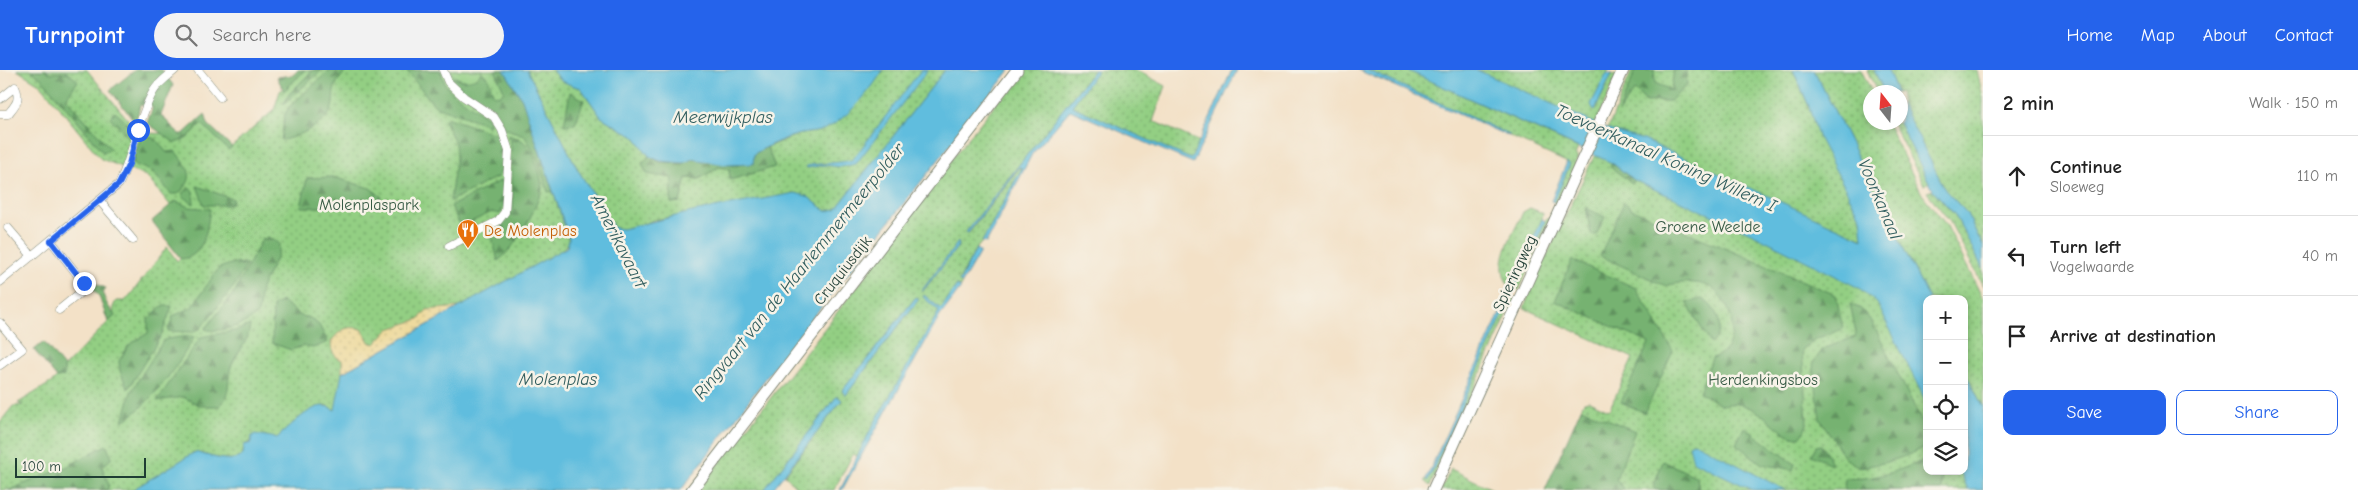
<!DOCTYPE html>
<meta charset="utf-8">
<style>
:root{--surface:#fff;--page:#f2f2f2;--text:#222;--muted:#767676;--line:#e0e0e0;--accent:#2563eb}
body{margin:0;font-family:"Comic Neue",sans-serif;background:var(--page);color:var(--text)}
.controls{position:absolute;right:15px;bottom:15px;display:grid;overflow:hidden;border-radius:10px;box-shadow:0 2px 8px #0003}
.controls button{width:45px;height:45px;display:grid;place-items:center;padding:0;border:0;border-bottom:1px solid var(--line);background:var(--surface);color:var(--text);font:25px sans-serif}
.compass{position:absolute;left:1863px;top:15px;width:45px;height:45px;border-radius:50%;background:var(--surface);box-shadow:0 2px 8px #0003;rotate:343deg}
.scale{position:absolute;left:15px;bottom:12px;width:131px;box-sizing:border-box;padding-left:5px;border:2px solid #1f3d34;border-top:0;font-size:14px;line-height:18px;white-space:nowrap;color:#1f3d34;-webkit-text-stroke:4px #f7f3e8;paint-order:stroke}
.stop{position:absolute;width:15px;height:15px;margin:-11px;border:4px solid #2563eb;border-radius:50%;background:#fff}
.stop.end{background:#2563eb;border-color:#fff;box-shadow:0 1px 5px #0008}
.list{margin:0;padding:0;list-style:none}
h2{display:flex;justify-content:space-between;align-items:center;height:65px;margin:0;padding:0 20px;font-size:21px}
h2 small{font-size:16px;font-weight:400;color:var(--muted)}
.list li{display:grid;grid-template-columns:32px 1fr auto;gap:15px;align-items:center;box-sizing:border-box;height:80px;padding:0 20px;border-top:1px solid var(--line)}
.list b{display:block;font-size:19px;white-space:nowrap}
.list p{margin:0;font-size:16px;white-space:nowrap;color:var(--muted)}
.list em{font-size:16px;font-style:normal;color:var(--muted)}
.actions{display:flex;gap:10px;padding:15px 20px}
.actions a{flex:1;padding:11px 0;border:1px solid var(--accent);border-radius:10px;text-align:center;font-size:18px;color:var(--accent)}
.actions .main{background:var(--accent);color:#fff}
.icon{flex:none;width:28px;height:28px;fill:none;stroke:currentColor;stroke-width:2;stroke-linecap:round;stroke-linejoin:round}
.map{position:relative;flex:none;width:1983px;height:420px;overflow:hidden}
header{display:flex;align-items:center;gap:30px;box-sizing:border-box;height:70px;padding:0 25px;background:var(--accent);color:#fff}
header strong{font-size:24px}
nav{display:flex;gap:28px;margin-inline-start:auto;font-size:18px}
.search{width:350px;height:45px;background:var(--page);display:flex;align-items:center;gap:12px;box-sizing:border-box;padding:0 18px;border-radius:28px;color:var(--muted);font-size:19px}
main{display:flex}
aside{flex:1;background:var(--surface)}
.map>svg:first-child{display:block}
</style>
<header>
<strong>Turnpoint</strong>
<div class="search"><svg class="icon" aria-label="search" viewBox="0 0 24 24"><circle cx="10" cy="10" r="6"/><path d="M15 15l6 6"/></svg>Search here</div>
<nav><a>Home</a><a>Map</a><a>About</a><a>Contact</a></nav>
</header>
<main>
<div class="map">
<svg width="1983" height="420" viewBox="0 0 1983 420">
<defs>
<pattern id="grass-dots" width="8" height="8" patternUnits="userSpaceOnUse" patternTransform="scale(1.25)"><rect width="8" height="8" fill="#93cf83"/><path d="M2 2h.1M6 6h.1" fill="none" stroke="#77a96c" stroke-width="1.8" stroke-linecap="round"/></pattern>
<pattern id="forest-firs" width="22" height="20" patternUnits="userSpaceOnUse" patternTransform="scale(1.25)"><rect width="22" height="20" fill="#76b271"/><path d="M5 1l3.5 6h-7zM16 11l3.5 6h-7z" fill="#60925e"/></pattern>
<pattern id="sand-dots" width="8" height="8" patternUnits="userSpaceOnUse" patternTransform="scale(1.25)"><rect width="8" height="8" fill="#eeda9e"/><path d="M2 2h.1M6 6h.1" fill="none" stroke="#ccbc89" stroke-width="1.8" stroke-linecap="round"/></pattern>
</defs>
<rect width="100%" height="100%" fill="#f7f3e8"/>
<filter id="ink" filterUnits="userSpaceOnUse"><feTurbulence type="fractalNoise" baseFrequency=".02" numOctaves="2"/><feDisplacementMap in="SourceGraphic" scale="10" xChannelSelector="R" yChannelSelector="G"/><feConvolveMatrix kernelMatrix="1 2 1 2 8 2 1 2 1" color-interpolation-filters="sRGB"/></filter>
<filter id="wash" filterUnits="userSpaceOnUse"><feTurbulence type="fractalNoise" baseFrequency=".0096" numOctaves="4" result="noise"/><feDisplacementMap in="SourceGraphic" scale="20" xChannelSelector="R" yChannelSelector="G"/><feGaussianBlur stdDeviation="1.12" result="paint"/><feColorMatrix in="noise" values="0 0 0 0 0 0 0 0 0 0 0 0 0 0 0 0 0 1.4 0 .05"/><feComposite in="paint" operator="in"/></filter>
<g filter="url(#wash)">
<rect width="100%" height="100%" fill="#f3e1c7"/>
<g fill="url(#grass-dots)" stroke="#59865c" fill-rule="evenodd">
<path d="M 17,0 L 87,0 L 139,63 L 185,64 L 203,52 L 228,80 L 274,40 L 280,21 L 301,0 L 504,0 L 522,29 L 570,172 L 559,182 L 460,237 L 335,340 L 325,335 L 302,346 L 277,368 L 273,369 L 264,365 L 244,375 L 244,385 C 233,395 207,385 195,382 L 132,420 L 0,420 L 0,352 L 13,336 L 23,335 L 18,333 L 52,312 L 64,301 L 64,297 L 114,246 L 113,237 L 116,231 L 125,231 L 131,224 L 167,177 L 177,191 L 182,187 L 171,136 L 146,106 L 101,89 L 41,15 Z"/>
<path d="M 527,0 L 552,0 C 559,11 569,15 581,18 L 601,47 L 636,68 L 649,86 L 642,94 L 672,108 L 671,133 L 680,132 L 686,108 L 699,109 L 719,97 L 729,99 L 730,109 L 774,97 L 767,77 L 797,65 L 820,61 L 861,29 L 883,0 L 945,0 L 836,139 L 826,141 L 807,126 L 653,150 C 641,155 626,164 613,157 L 578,100 Z"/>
<path d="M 1022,0 L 1094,0 L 966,162 L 969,163 L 1020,97 L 1022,98 L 982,172 L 976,179 L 959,211 L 962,213 L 960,217 L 956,216 L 941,239 L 924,226 L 939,241 L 857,386 L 853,384 L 834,420 L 799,420 L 785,405 L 842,330 L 837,326 L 764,420 L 696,420 L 766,334 L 869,201 L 921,128 ZM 958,173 L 959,175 L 922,222 ZM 916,227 L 919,229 L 846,325 L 842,321 Z"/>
<polygon points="1098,0 1136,0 1166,16 1153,51 1200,72 1191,90 1071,36"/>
<polygon points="1367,0 1406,0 1578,78 1575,85 1579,87 1557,137 1554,132 1570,94"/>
<polygon points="1477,0 1609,0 1592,35 1595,40 1612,4 1617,6 1595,54"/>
<polygon points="1632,0 1793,0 1839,106 1861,148 1864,169 1854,165 1927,331 1927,401 1961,401 1969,420 1549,420 1585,340 1581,338 1584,332 1589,331 1609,340 1633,288 1524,238 1528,228 1527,227 1611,51"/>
<polygon points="1814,0 1861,0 1872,22 1870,52 1887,53 1922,124 1947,156 1983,229 1983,337 1964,300 1964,229 1929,229"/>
<polygon points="1867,0 1874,0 1884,22 1877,22"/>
<polygon points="1888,0 1977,0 1983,27 1983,176 1966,142 1946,121 1902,36 1900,22 1897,22"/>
<polygon points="1892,53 1899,53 1930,112 1924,115"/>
<polygon points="1933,120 1955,145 1983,199 1983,216 1950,152 1927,122"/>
<path d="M 1530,138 L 1543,143 L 1542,149 L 1511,218 C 1491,195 1513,165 1523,142 Z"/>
<polygon points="1551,148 1519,220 1515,219 1545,150"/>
<polygon points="1511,226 1514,230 1430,416 1424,411 1426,409 1428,410"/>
<polygon points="1451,399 1494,420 1441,420"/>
</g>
<g fill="url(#forest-firs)" stroke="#4a7852">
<polygon points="31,0 46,0 50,3 67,2 78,11 66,28 111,79 103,82 43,10"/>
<polygon points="135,0 162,0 173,15 161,45 181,66 205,44 208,54 232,77 228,80 202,54 186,69 175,73 147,53 153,37 140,35 136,53 110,20"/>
<polygon points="298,0 305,0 284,21 277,7 293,5"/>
<polygon points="313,0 322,0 284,34 289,24"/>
<path d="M 330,0 L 346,0 C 343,6 337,10 335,17 C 332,26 335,36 329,44 C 322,55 294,69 281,70 L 285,44 L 290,36 Z"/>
<polygon points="406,0 440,0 445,14 452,22 489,49 489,55 435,36"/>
<polygon points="495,0 504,0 522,29 553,121 548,122 538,90 524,65 504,58 454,13 451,7 464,11 482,3 488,7 493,24 499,26 504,21"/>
<polygon points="1636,0 1654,0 1655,13 1671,20 1674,0 1686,0 1687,15 1670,31 1646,32 1635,20 1618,43"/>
<polygon points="570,22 584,30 575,54 564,55"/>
<polygon points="115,42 134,59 131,70 110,47"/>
<path d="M 448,48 L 496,64 C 505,75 508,97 497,107 L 450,131 L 456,88 L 455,73 L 444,50 Z"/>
<path d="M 142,64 L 156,69 L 166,82 L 175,81 C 188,97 198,107 178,124 L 171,124 L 153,102 L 134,94 L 133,90 Z"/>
<path d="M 508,65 C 513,67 519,68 523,71 C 534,80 542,105 542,119 C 534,143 518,175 498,191 L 493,171 L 485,161 L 501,154 L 513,138 L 511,76 Z"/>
<polygon points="767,77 775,97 730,110 729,99 719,97 699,109 686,108 680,132 671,133 672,108 647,104 642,94 649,86 660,92 684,93 693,89 726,95 753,94 754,84"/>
<polygon points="1612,93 1634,110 1632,113 1610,97"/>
<polygon points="333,107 370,118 382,127 362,137 301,137 307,108"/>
<polygon points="500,111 504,111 506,130 500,144 492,142 462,156 458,151 451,136"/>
<polygon points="197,116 233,129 230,135 204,135"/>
<polygon points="189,118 193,121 194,134 183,127 183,123"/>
<path d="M 175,131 L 189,137 L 210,139 C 207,158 205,187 181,189 L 152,151 Z"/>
<path d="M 1624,132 L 1632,139 L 1836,225 L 1843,259 L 1815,269 L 1802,280 L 1807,354 L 1804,362 L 1800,367 C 1775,368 1761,326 1721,335 L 1699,322 L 1712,288 C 1745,278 1733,228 1708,216 C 1696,211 1678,212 1666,216 L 1600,186 Z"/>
<polygon points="1586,138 1605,147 1596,165 1591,165"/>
<path d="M 268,168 L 279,173 C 280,190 266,203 261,219 C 258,228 262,238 256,245 C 246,255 217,264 205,259 L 234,223 L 262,169 Z"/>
<polygon points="1572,190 1636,218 1673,281 1645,343 1621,332 1649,273 1555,231"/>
<polygon points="234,193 247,194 235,215 200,259 191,262 168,261 173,246 191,238 219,198"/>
<polygon points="93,213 106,218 103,224 107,234 115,246 108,252 99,226 93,219"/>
<path d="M 1702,229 C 1718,237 1727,261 1711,274 L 1686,232 Z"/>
<polygon points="282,231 301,246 310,248 319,255 328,272 313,278 303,276 291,280 272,273 273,236"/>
<path d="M 1850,234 L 1861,239 L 1872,252 L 1927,362 L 1927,376 C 1907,387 1882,395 1859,397 L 1846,389 L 1820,349 L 1813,293 L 1823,279 L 1855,267 L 1856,262 Z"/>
<polygon points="162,236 172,236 162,264 128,319 120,301 119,291 129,275 148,263 148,249"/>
<path d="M 250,255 C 248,274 239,279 232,294 C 226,308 232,324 220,336 L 201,336 L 183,327 L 157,331 L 201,267 L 238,260 Z"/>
<path d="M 190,266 L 194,267 C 180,293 149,336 123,351 L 131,322 L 163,271 L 167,269 Z"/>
<polygon points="44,272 64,297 64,307 57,308 34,280"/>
<polygon points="1581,338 1635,361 1616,409 1625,420 1545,420"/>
<polygon points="1744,357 1795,394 1793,400 1762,394 1736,374"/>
<polygon points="106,375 112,388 102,397 109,415 107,420 9,420 66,397"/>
<polygon points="1821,375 1831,391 1831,394 1811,385 1816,376"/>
<path d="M 1927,389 L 1927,401 L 1942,401 L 1942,420 L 1844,420 L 1845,408 C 1874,411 1900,400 1927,389 Z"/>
<polygon points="1663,391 1697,407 1699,420 1656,420 1653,417"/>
</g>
<path fill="url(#sand-dots)" stroke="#868c69" d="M 460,237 L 342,303 L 342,290 C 334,287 331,281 331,272 C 339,260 348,254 363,260 L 369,272 L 375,274 L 389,259 L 419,249 L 427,240 Z"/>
<path fill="#93cf83" stroke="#59865c" d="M 449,0 L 482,0 C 476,15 456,12 449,0 Z"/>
<g fill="#61bdde" stroke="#407d89">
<path d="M 504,0 L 527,0 L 578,100 L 613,157 L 622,159 L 692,142 L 795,123 L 807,126 L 826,141 L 836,139 L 945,0 L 1010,0 L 791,275 L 681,420 L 132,420 L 195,382 C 207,385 233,395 243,385 L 244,375 L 251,373 L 252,366 L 255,364 L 277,368 C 287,359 310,335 324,336 C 327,336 331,338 335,340 L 342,303 L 567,177 L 569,168 L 522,29 Z"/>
<path d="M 552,0 L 883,0 C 871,21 843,54 820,61 C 812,63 804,63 797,65 C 782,69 767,76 754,84 L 753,94 L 726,95 L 693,89 L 684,93 L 660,91 L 649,86 L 636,68 L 601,47 L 581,18 C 569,15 559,11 552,0 Z"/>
<path d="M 921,0 L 928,0 L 856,94 L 841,97 L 824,95 L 807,98 L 806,96 C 817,93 847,93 853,89 Z"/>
<polygon points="1094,0 1098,0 1072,36 1191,89 1232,0 1237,0 1193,93 1070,40 1032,84 986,173 982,172 1022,98 1019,97 968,163 966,162"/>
<polygon points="1358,0 1367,0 1510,65 1508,66"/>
<polygon points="1406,0 1477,0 1612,61 1644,70 1863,169 1861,148 1819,69 1808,34 1793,0 1814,0 1929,229 1927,229 1927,334 1877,233 1859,218 1755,165 1634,110 1612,93"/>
<polygon points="1874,0 1888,0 1897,22 1884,22"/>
<polygon points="1607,3 1612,4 1595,40 1593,40 1591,34"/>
<polygon points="1901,33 1946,121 1966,142 1983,176 1983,199 1955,145 1933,120 1899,53"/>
<polygon points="1567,92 1570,94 1554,132 1551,131"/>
<polygon points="1542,149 1545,151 1544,154 1428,411 1426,409"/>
<polygon points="958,172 959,175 922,222 922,220"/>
<polygon points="976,179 980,182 962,213 959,212"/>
<polygon points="956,216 961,218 940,246 842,420 840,420 872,357 939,241 923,227 924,225 941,239"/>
<polygon points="916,227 919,229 846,325 842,321"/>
<polygon points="1964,300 1983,337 1983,420 1968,420 1960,401 1964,401"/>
<polygon points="837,326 842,330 772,420 764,420"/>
<polygon points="1693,373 1698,374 1785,420 1753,420 1693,391 1689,375"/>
</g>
</g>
<g filter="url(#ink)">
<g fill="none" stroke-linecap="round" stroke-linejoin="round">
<g stroke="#898f7e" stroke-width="9">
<g id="street">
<polyline points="198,0 220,27"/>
<polyline points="443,0 448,12 464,27 494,47 502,60 509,81 505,142 498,151 449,176"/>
<path d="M 0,29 L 15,17 C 21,30 16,34 8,44 L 0,44"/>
<polyline points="100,131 133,170"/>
<polyline points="8,158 32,186"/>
<polyline points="51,171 84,213 81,222 59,240"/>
<path d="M 0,212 L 119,114 C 133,85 137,51 153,22 C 158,13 167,7 175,0"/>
<polyline points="0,253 22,279 0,295"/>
</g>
</g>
<g stroke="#898f7e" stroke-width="13">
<g id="secondary">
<polyline points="692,420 1017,0"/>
<polyline points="1433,420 1623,0"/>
</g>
</g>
<use href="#street" stroke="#fff" stroke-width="8"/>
<use href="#secondary" stroke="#fff" stroke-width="11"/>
</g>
</g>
<g fill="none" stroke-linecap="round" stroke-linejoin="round" filter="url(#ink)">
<polyline stroke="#2563eb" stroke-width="6" points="84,213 51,171 119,114 129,94 138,60"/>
</g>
<defs>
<g id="restaurant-pin" transform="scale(1.125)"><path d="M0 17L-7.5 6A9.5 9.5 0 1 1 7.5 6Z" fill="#e8710a" stroke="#f7f3e8"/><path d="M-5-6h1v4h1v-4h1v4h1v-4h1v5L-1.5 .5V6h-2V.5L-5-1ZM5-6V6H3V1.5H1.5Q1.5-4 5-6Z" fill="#fff"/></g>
</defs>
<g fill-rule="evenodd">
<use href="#restaurant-pin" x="468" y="160"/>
</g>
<g text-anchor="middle" stroke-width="5" stroke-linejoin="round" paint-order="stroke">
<g font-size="16" fill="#365a44" stroke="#f7f3e8">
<text x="369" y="140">Molenplaspark</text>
<text x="1708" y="162">Groene Weelde</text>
<text x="1763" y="315">Herdenkingsbos</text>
</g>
<g font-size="16" fill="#c56008" stroke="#f7f3e8" text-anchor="start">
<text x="484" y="166">De Molenplas</text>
</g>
<g font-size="16" fill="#1f3d34" stroke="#f7f3e8">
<text transform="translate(842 200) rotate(-52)" y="6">Cruquiusdijk</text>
<text transform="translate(1514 203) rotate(-65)" y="6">Spieringweg</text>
</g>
<g font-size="18" font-style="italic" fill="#305d5e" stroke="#f7f3e8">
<text x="723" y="53">Meerwijkplas</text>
<text transform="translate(1666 88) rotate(24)" y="6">Toevoerkanaal Koning Willem I</text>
<text transform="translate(1880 129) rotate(67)" y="6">Voorkanaal</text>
<text transform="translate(619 171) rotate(63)" y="6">Amerikavaart</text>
<text transform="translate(799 201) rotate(-51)" y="6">Ringvaart van de Haarlemmermeerpolder</text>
<text x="558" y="315">Molenplas</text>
</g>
</g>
</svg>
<div class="controls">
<button>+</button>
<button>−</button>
<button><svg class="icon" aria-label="locate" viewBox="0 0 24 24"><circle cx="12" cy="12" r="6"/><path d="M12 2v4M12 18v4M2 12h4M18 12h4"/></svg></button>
<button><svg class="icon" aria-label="layers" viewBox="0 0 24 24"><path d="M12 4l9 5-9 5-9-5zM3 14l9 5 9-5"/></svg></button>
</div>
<svg class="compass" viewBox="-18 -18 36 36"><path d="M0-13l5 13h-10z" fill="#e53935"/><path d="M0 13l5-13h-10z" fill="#767676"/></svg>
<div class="scale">100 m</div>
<div class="stop" style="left:138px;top:60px"></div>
<div class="stop end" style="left:84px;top:213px"></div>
</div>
<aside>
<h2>2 min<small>Walk · 150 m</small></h2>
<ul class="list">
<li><svg class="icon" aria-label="ahead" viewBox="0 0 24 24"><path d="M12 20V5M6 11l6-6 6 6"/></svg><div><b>Continue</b><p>Sloeweg</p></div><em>110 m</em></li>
<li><svg class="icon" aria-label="left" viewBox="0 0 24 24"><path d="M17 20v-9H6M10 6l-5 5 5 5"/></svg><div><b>Turn left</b><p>Vogelwaarde</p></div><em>40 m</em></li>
<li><svg class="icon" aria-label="arrive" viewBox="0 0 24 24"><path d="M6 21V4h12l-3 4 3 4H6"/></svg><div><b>Arrive at destination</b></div></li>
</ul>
<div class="actions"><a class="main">Save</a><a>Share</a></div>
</aside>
</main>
